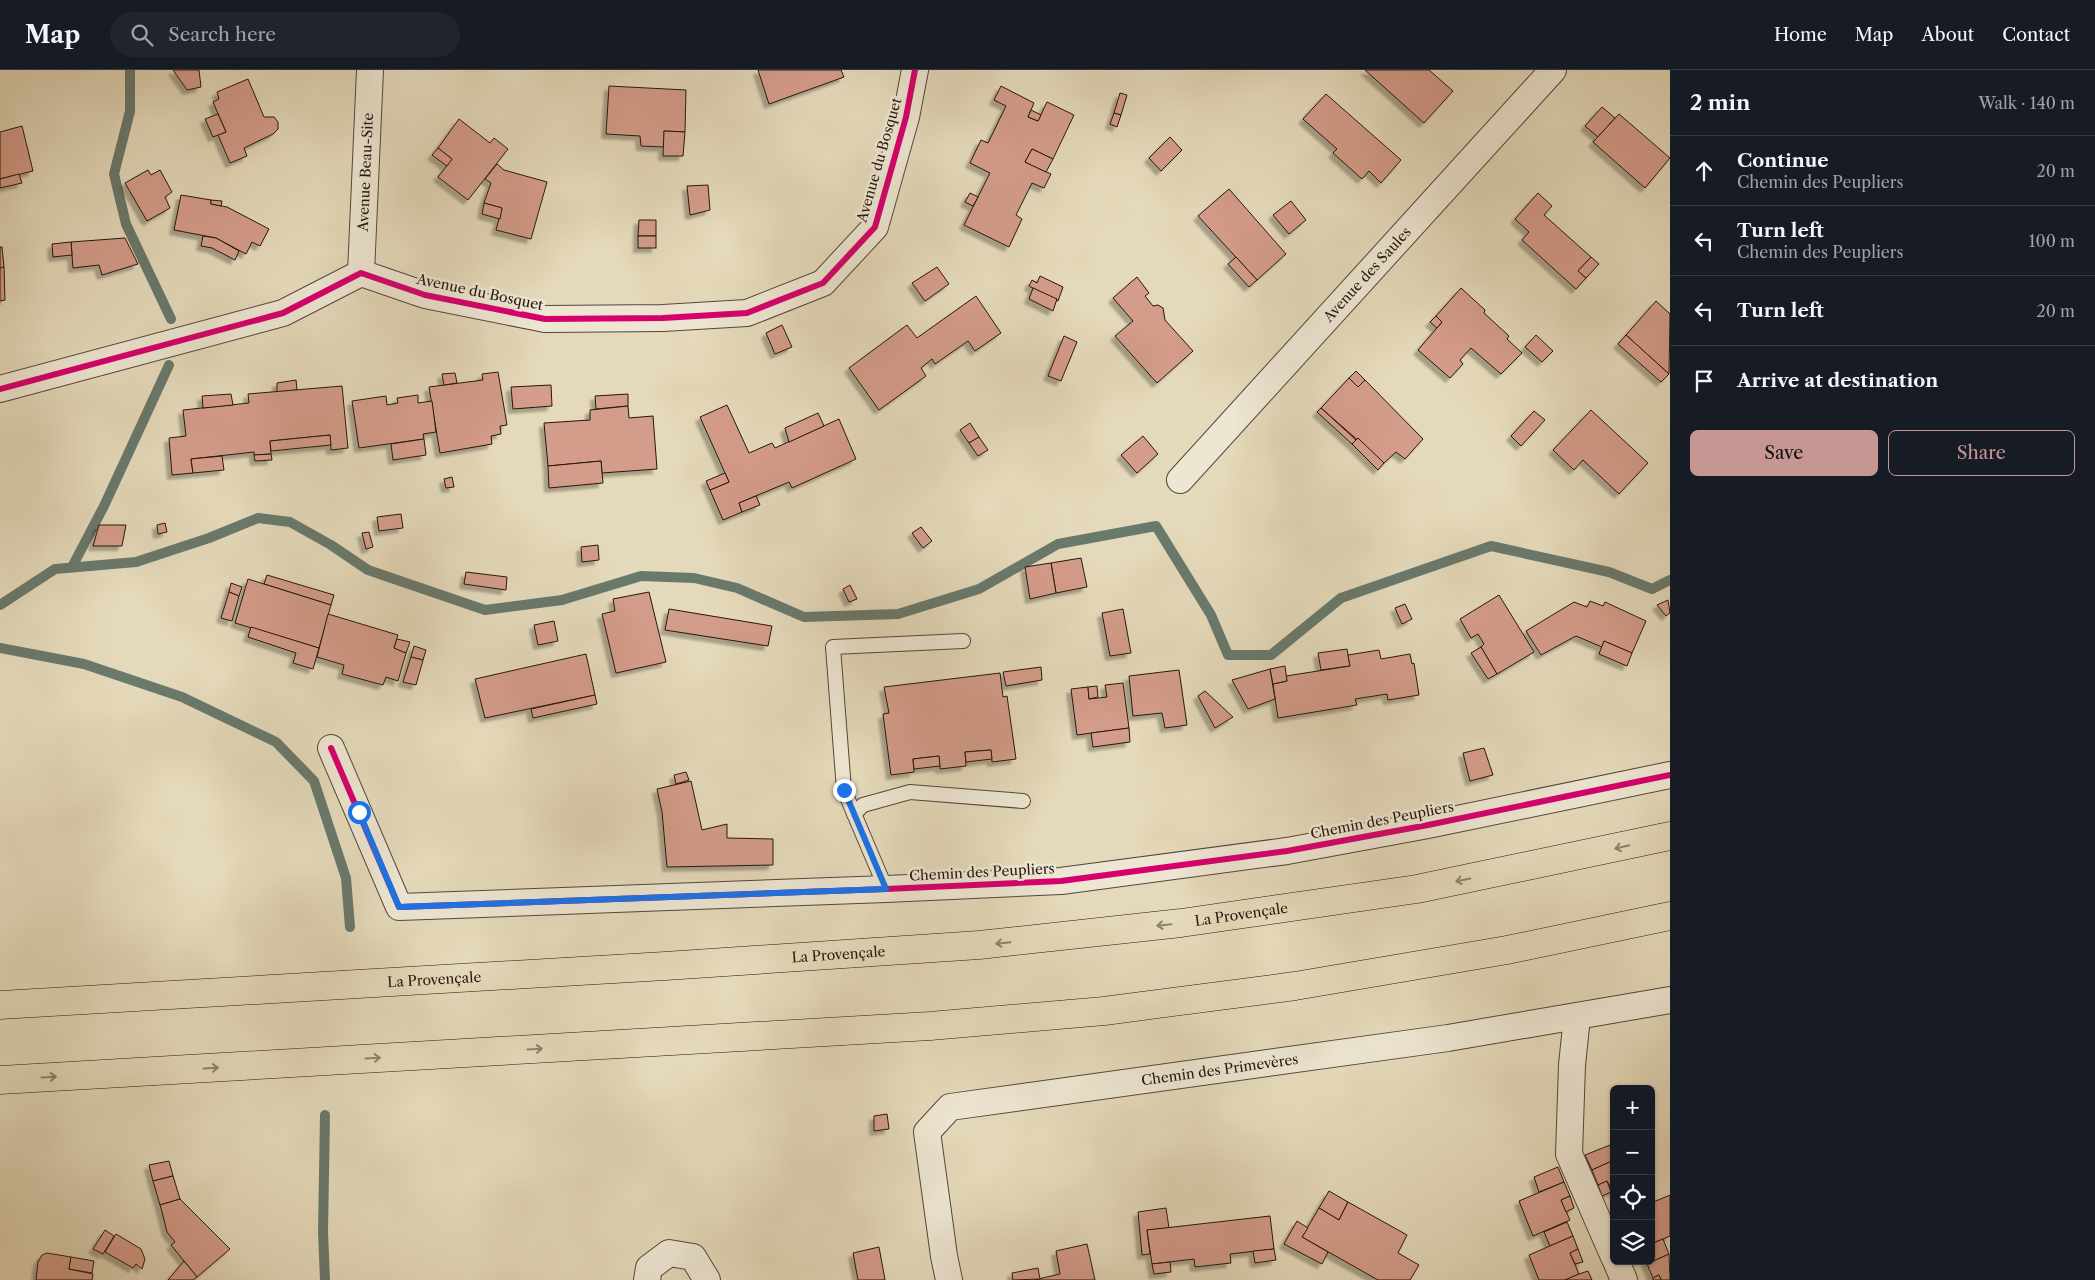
<!DOCTYPE html>
<meta charset="utf-8">
<style>
:root{--surface:#171b24;--page:#20242c;--text:#f1f3f6;--muted:#9ea1a6;--line:#363941;--accent:#c59692}
body{margin:0;font-family:"Libre Caslon Text",serif;background:var(--page);color:var(--text)}
.controls{position:absolute;right:15px;bottom:15px;display:grid;overflow:hidden;border-radius:8px;box-shadow:0 1px 4px #0004}
.controls button{width:45px;height:45px;display:grid;place-items:center;padding:0;border:0;border-bottom:1px solid var(--line);background:var(--surface);color:var(--text);font:25px sans-serif}
.stop{position:absolute;width:15px;height:15px;margin:-11px;border:4px solid #1a73e8;border-radius:50%;background:#fff}
.stop.end{background:#1a73e8;border-color:#fff;box-shadow:0 1px 5px #0008}
.list{margin:0;padding:0;list-style:none}
h2{display:flex;justify-content:space-between;align-items:center;height:65px;margin:0;padding:0 20px;font-size:21px}
h2 small{font-size:16px;font-weight:400;color:var(--muted)}
.list li{display:grid;grid-template-columns:32px 1fr auto;gap:15px;align-items:center;box-sizing:border-box;height:70px;padding:0 20px;border-top:1px solid var(--line)}
.list b{display:block;font-size:19px;white-space:nowrap}
.list p{margin:0;font-size:16px;white-space:nowrap;color:var(--muted)}
.list em{font-size:16px;font-style:normal;color:var(--muted)}
.actions{display:flex;gap:10px;padding:15px 20px}
.actions a{flex:1;padding:11px 0;border:1px solid var(--accent);border-radius:8px;text-align:center;font-size:18px;color:var(--accent)}
.actions .main{background:var(--accent);color:#111}
.icon{flex:none;width:28px;height:28px;fill:none;stroke:currentColor;stroke-width:2;stroke-linecap:round;stroke-linejoin:round}
.map{position:relative;flex:none;width:1670px;height:1210px;overflow:hidden}
header{display:flex;align-items:center;gap:30px;box-sizing:border-box;height:70px;padding:0 25px;background:var(--surface);border-bottom:1px solid var(--line)}
header strong{font-size:24px}
nav{display:flex;gap:28px;margin-inline-start:auto;font-size:18px}
.search{width:350px;height:45px;background:var(--page);display:flex;align-items:center;gap:12px;box-sizing:border-box;padding:0 18px;border-radius:28px;color:var(--muted);font-size:19px}
main{display:flex}
aside{flex:1;background:var(--surface)}
.map>svg:first-child{display:block}
</style>
<header>
<strong>Map</strong>
<div class="search"><svg class="icon" aria-label="search" viewBox="0 0 24 24"><circle cx="10" cy="10" r="6"/><path d="M15 15l6 6"/></svg>Search here</div>
<nav><a>Home</a><a>Map</a><a>About</a><a>Contact</a></nav>
</header>
<main>
<div class="map">
<svg width="1670" height="1210" viewBox="0 0 1670 1210">
<defs>
<filter id="shadow"><feDropShadow dx="-4.5" dy="4.5" stdDeviation="1" flood-color="#0004"/></filter>
</defs>
<rect width="100%" height="100%" fill="#e4d9ba"/>
<filter id="stains"><feTurbulence type="fractalNoise" baseFrequency=".004" numOctaves="4"/><feColorMatrix values="0 0 0 0 .2 0 0 0 0 .09 0 0 0 0 .02 0 0 0 .5 -.17"/></filter>
<radialGradient id="worn" r=".72"><stop offset=".6" stop-color="#630" stop-opacity="0"/><stop offset="1" stop-color="#630" stop-opacity=".3"/></radialGradient>
<g fill="none" stroke-linecap="round" stroke-linejoin="round">
<g stroke="#69796c" stroke-width="10">
<polyline points="130,0 130,41 114,104 126,154 171,249"/>
<polyline points="72,497 104,436 169,295"/>
<polyline points="0,535 55,499 136,492 209,468 258,448 290,452 331,475 368,500 485,540 562,530 641,506 694,508 737,518 804,547 898,544 979,519 1058,474 1156,456 1211,545 1228,585 1271,585 1341,528 1491,476 1609,502 1652,519 1670,510"/>
<polyline points="0,578 84,594 182,627 276,672 314,711 346,808 350,857"/>
<polyline points="325,1210 323,1162 325,1045"/>
</g>
</g>
<g fill="#d49c8a" stroke="#24160f" filter="url(#shadow)">
<polygon points="173,0 199,0 201,17 187,20"/>
<polygon points="758,0 841,0 844,7 769,34"/>
<polygon points="1365,0 1429,0 1453,21 1424,53"/>
<polygon points="248,9 264,47 274,47 278,52 278,59 273,64 244,78 247,86 230,93 218,65 226,62 213,32 219,29 217,22"/>
<polygon points="609,16 686,20 685,62 664,61 664,77 641,76 640,66 606,64"/>
<polygon points="1001,16 1034,33 1028,47 1038,51 1047,32 1074,45 1053,89 1032,79 1025,92 1051,104 1044,118 1032,113 1016,145 1022,149 1009,177 964,155 990,103 970,93 981,70 988,73 1006,36 994,30"/>
<polygon points="1120,23 1127,25 1121,45 1114,43"/>
<polygon points="1326,24 1401,90 1381,113 1369,101 1362,109 1333,83 1337,79 1303,49"/>
<polygon points="1602,37 1615,48 1598,67 1585,56"/>
<polygon points="1031,40 1041,45 1038,51 1028,47"/>
<polygon points="1114,43 1121,45 1117,57 1110,54"/>
<polygon points="218,44 226,62 213,67 205,49"/>
<polygon points="1619,44 1670,88 1645,118 1593,72"/>
<polygon points="459,49 490,73 494,68 508,79 468,130 438,107 452,89 438,78"/>
<polygon points="22,56 33,101 0,109 0,62"/>
<polygon points="664,61 685,62 683,86 663,86"/>
<polygon points="1170,67 1182,80 1161,101 1149,88"/>
<polygon points="438,78 452,89 447,96 432,85"/>
<polygon points="1032,79 1053,89 1046,102 1025,92"/>
<polygon points="497,94 504,100 547,112 531,169 496,160 502,138 484,133 491,113 485,109"/>
<polygon points="148,100 151,105 160,100 172,122 165,127 170,138 147,151 125,113"/>
<polygon points="19,104 22,113 0,118 0,109"/>
<polygon points="708,115 710,140 690,145 687,116"/>
<polygon points="1229,119 1286,184 1257,210 1198,146"/>
<polygon points="970,123 978,127 973,136 965,132"/>
<polygon points="1538,123 1552,136 1544,145 1591,187 1578,201 1586,208 1576,219 1522,170 1529,162 1515,149"/>
<polygon points="181,125 211,130 211,134 227,137 269,159 260,176 252,172 246,184 216,168 174,160"/>
<polygon points="211,130 222,131 221,136 211,134"/>
<polygon points="1291,131 1306,150 1289,164 1273,145"/>
<polygon points="484,133 502,138 500,149 482,144"/>
<polygon points="639,150 656,150 656,166 638,166"/>
<polygon points="203,166 216,168 239,181 235,190 212,178 201,176"/>
<rect x="638" y="166" width="18" height="12"/>
<polygon points="125,168 138,194 102,205 99,195 73,198 71,172"/>
<polygon points="71,172 72,185 53,187 52,174"/>
<polygon points="0,177 2,177 4,197 0,198"/>
<polygon points="1236,187 1257,210 1249,217 1228,194"/>
<polygon points="1591,187 1599,194 1586,208 1578,201"/>
<polygon points="4,197 5,230 0,231 0,198"/>
<polygon points="937,197 949,214 925,231 912,213"/>
<polygon points="1040,206 1063,217 1058,231 1029,216 1032,210 1037,213"/>
<polygon points="1137,207 1149,223 1145,226 1153,236 1158,235 1163,238 1165,250 1193,281 1157,313 1115,266 1133,251 1113,228"/>
<polygon points="1033,218 1057,229 1053,241 1029,229"/>
<polygon points="1461,218 1485,240 1484,243 1509,266 1507,269 1522,283 1501,304 1471,278 1460,290 1463,294 1450,308 1418,280 1442,252 1436,246"/>
<polygon points="976,226 1001,263 975,281 968,271 935,294 932,289 921,298 926,306 879,340 849,298 907,255 917,268"/>
<polygon points="1656,231 1670,244 1669,304 1626,265"/>
<polygon points="1436,246 1442,252 1437,258 1430,252"/>
<polygon points="782,255 792,277 775,284 766,263"/>
<polygon points="1536,265 1553,281 1542,292 1525,277"/>
<polygon points="1626,265 1669,304 1661,312 1618,274"/>
<polygon points="1064,266 1077,272 1061,311 1048,306"/>
<polygon points="1356,301 1365,310 1358,317 1349,308"/>
<polygon points="498,302 507,355 500,356 501,364 491,366 492,374 440,383 429,317 483,310 482,304"/>
<polygon points="455,303 457,313 444,315 442,304"/>
<polygon points="1349,308 1358,317 1365,310 1423,369 1405,389 1396,382 1384,393 1321,338"/>
<polygon points="296,310 297,320 277,322 277,313"/>
<polygon points="551,315 552,336 513,339 511,317"/>
<polygon points="342,316 348,378 331,380 330,365 270,371 271,384 254,385 254,382 191,389 193,403 172,405 169,368 186,366 183,340 249,333 248,324"/>
<polygon points="231,324 233,335 203,338 202,326"/>
<polygon points="628,324 628,336 596,339 595,326"/>
<polygon points="418,325 418,333 432,331 436,362 423,364 424,369 359,378 352,331 386,326 387,335 398,333 397,328"/>
<polygon points="727,335 749,383 772,373 775,378 839,349 856,389 792,418 789,412 739,433 742,442 723,450 710,420 729,412 700,347"/>
<polygon points="628,336 629,348 653,346 657,399 602,403 601,391 548,396 544,353 590,350 590,340"/>
<polygon points="1321,338 1356,370 1352,374 1317,342"/>
<polygon points="1591,340 1648,393 1619,424 1583,390 1574,400 1553,380"/>
<polygon points="1534,341 1545,350 1521,376 1511,366"/>
<polygon points="818,343 824,356 789,372 785,358"/>
<polygon points="970,353 979,367 969,373 960,360"/>
<polygon points="330,365 331,375 271,381 270,371"/>
<polygon points="1143,366 1158,384 1137,403 1121,385"/>
<polygon points="979,367 988,380 978,386 969,373"/>
<polygon points="1358,368 1384,393 1378,400 1352,374"/>
<polygon points="424,369 426,385 393,390 391,374"/>
<polygon points="271,384 272,390 255,391 254,385"/>
<polygon points="222,386 224,400 193,403 191,389"/>
<polygon points="601,391 603,413 549,418 548,396"/>
<polygon points="725,403 729,412 710,420 706,411"/>
<polygon points="452,407 454,417 446,418 444,409"/>
<polygon points="756,426 760,435 742,442 739,433"/>
<polygon points="401,444 403,458 379,461 377,447"/>
<polygon points="165,453 167,462 158,464 157,455"/>
<polygon points="99,455 126,455 122,476 93,476"/>
<polygon points="921,457 932,471 923,478 912,463"/>
<polygon points="369,462 373,477 366,479 362,463"/>
<polygon points="598,475 599,490 582,492 581,477"/>
<polygon points="1081,488 1087,517 1056,523 1051,493"/>
<polygon points="1051,493 1056,523 1030,529 1025,497"/>
<polygon points="466,502 507,507 506,520 464,514"/>
<polygon points="267,505 334,525 331,535 264,514"/>
<polygon points="248,509 331,535 319,578 235,553"/>
<polygon points="231,513 242,517 239,526 229,522"/>
<polygon points="850,515 857,529 849,532 843,519"/>
<polygon points="229,522 239,526 232,551 221,548"/>
<polygon points="649,522 666,592 616,603 602,544 615,541 613,529"/>
<polygon points="1499,525 1534,582 1497,604 1481,577 1484,574 1478,564 1471,568 1460,549"/>
<polygon points="1668,530 1670,543 1666,546 1657,535"/>
<polygon points="1590,531 1603,536 1605,532 1646,551 1632,583 1604,571 1602,577 1576,566 1541,585 1526,561 1574,532 1587,537"/>
<polygon points="1405,534 1412,549 1402,554 1395,538"/>
<polygon points="669,539 772,556 768,576 665,560"/>
<polygon points="1123,539 1131,583 1110,586 1102,543"/>
<polygon points="328,544 398,565 394,578 406,583 398,611 386,607 383,615 342,604 344,595 317,587"/>
<polygon points="554,551 558,571 538,575 534,555"/>
<polygon points="251,557 319,578 313,599 293,593 296,583 248,567"/>
<polygon points="397,569 410,572 406,583 394,578"/>
<polygon points="1604,571 1632,583 1627,596 1599,584"/>
<polygon points="414,576 426,580 423,590 411,587"/>
<polygon points="1481,577 1497,604 1488,609 1471,583"/>
<polygon points="1347,579 1350,596 1321,600 1318,583"/>
<polygon points="1379,580 1381,589 1410,584 1412,594 1414,593 1419,625 1388,630 1387,624 1355,629 1357,635 1278,648 1273,614 1287,611 1286,606 1350,596 1348,585"/>
<polygon points="586,584 595,625 485,648 475,609"/>
<polygon points="411,587 423,590 416,615 403,612"/>
<polygon points="1285,596 1287,611 1273,614 1270,599"/>
<polygon points="1041,597 1042,610 1006,616 1003,602"/>
<polygon points="1270,599 1275,629 1248,639 1232,610"/>
<polygon points="1179,600 1187,655 1165,658 1162,643 1133,646 1129,606"/>
<polygon points="1000,603 1003,627 1007,626 1016,689 992,692 991,680 965,682 966,696 940,699 939,686 913,689 914,702 891,705 883,644 889,643 884,617"/>
<polygon points="1123,613 1129,658 1077,665 1071,619 1088,617 1089,629 1107,627 1105,615"/>
<polygon points="1097,616 1098,627 1089,629 1088,617"/>
<polygon points="1205,621 1233,647 1215,658 1198,626"/>
<polygon points="595,625 597,634 533,648 531,639"/>
<polygon points="1129,658 1130,672 1093,677 1091,663"/>
<polygon points="1484,678 1493,705 1470,711 1463,683"/>
<polygon points="991,680 992,689 966,692 965,682"/>
<polygon points="939,686 940,696 914,699 913,689"/>
<polygon points="686,702 689,710 676,714 674,705"/>
<polygon points="691,711 702,760 727,754 727,768 773,769 773,795 667,797 662,742 657,719"/>
<polygon points="887,1044 889,1059 874,1061 874,1046"/>
<polygon points="1610,1075 1614,1090 1592,1100 1585,1085"/>
<polygon points="1614,1090 1614,1124 1607,1111 1598,1115 1592,1100"/>
<polygon points="169,1091 173,1106 153,1111 149,1095"/>
<polygon points="1558,1097 1564,1112 1539,1122 1534,1107"/>
<polygon points="173,1106 180,1129 160,1135 153,1111"/>
<polygon points="1607,1111 1611,1122 1602,1126 1598,1115"/>
<polygon points="1564,1112 1570,1126 1561,1130 1570,1150 1533,1166 1519,1131"/>
<polygon points="1329,1121 1348,1132 1339,1150 1319,1138"/>
<polygon points="1670,1125 1670,1166 1651,1174 1651,1133"/>
<polygon points="1570,1126 1574,1138 1566,1142 1561,1130"/>
<polygon points="180,1129 230,1179 197,1207 171,1175 175,1172 167,1162 161,1138 160,1135"/>
<polygon points="1348,1132 1407,1165 1398,1183 1419,1195 1410,1210 1378,1210 1302,1167 1319,1138 1339,1150"/>
<polygon points="1166,1138 1169,1158 1147,1160 1150,1184 1142,1185 1138,1142"/>
<polygon points="1270,1146 1274,1179 1230,1184 1231,1193 1195,1197 1194,1189 1152,1194 1147,1160"/>
<polygon points="1297,1151 1308,1158 1302,1167 1328,1182 1322,1194 1284,1174"/>
<polygon points="1567,1152 1573,1166 1550,1176 1544,1162"/>
<polygon points="105,1160 114,1166 103,1184 93,1179"/>
<polygon points="116,1164 141,1179 145,1189 142,1199 136,1194 133,1198 105,1182"/>
<polygon points="1573,1166 1578,1179 1570,1183 1579,1204 1565,1210 1539,1210 1529,1185"/>
<polygon points="1663,1169 1669,1184 1647,1194 1646,1191 1651,1191 1651,1174"/>
<polygon points="1087,1174 1095,1210 1034,1210 1060,1204 1056,1181"/>
<polygon points="879,1177 885,1210 858,1210 853,1183"/>
<polygon points="1274,1179 1276,1190 1255,1193 1253,1181"/>
<polygon points="1578,1179 1583,1192 1575,1194 1570,1183"/>
<polygon points="47,1183 71,1187 69,1199 93,1204 92,1210 36,1210 38,1192 42,1185"/>
<polygon points="1669,1184 1670,1210 1661,1210 1659,1205 1653,1208 1647,1194"/>
<polygon points="71,1187 94,1191 92,1203 69,1199"/>
<polygon points="184,1191 197,1207 193,1210 168,1210"/>
<polygon points="1170,1192 1171,1202 1154,1204 1152,1194"/>
<polygon points="1038,1198 1040,1209 1013,1210 1012,1203"/>
<polygon points="1588,1201 1592,1210 1565,1210 1579,1204"/>
<polygon points="1659,1205 1661,1210 1653,1210 1653,1208"/>
</g>
<g fill="none" stroke-linecap="round" stroke-linejoin="round">
<g stroke="#54473a" stroke-width="16">
<g id="service">
<polyline points="854,744 863,735 910,722 1023,731"/>
<polyline points="886,819 844,720 833,577 963,571"/>
</g>
</g>
<g stroke="#54473a" stroke-width="28">
<g id="minor">
<path id="s1" d="M 361,203 L 370,0"/>
<polyline points="0,319 283,243 361,203 425,225 545,249 663,248 747,243 823,213 875,157 906,47 915,0"/>
<path id="s2" d="M 1180,410 L 1553,0"/>
<polyline points="331,678 399,837 886,819 1061,811 1287,781 1428,755 1670,705"/>
<polyline points="1577,947 1572,995 1569,1084 1614,1187"/>
<polyline points="1616,1191 1624,1210"/>
<polyline points="647,1210 649,1198 669,1183 693,1187 707,1210"/>
<path id="s3" d="M 949,1210 L 944,1186 L 927,1062 L 950,1037 L 1448,968 L 1670,930"/>
</g>
</g>
<g stroke="#24160f" stroke-width="29">
<g id="motorway">
<path id="s4" d="M 0,935 L 665,896 L 979,875 L 1181,853 L 1417,819 L 1670,766"/>
<polyline points="0,1010 930,956 1104,941 1295,916 1507,880 1670,846"/>
</g>
</g>
<use href="#service" stroke="#ede6d2" stroke-width="14"/>
<use href="#minor" stroke="#ede6d2" stroke-width="26"/>
<use href="#motorway" stroke="#e4d9ba" stroke-width="28"/>
<g stroke="#ede6d2" stroke-width="9">
<g id="cycleway">
<polyline points="0,319 283,243 361,203 425,225 545,249 663,248 747,243 823,213 875,157 906,47 915,0"/>
<polyline points="331,678 399,837 886,819 1061,811 1287,781 1428,755 1670,705"/>
</g>
</g>
<use href="#cycleway" stroke="#d6006c" stroke-width="6"/>
</g>
<defs><path id="oneway-shaft" d="M-6 0H5M1.5-3L5.5 0L1.5 3" fill="none" stroke-width="1.6" stroke-linecap="round" stroke-linejoin="round" transform="scale(1.25)"/></defs>
<g stroke="#8e816d">
<use href="#oneway-shaft" transform="translate(1622 777) rotate(167)"/>
<use href="#oneway-shaft" transform="translate(1463 810) rotate(169)"/>
<use href="#oneway-shaft" transform="translate(1164 855) rotate(174)"/>
<use href="#oneway-shaft" transform="translate(1003 873) rotate(174)"/>
<use href="#oneway-shaft" transform="translate(535 979) rotate(-3)"/>
<use href="#oneway-shaft" transform="translate(373 988) rotate(-3)"/>
<use href="#oneway-shaft" transform="translate(211 998) rotate(-3)"/>
<use href="#oneway-shaft" transform="translate(49 1007) rotate(-3)"/>
</g>
<g fill="none" stroke-linecap="round" stroke-linejoin="round">
<polyline stroke="#1a73e8" stroke-width="6" points="359,742 399,837 886,819 844,720"/>
</g>
<g text-anchor="middle" stroke-width="5" stroke-linejoin="round" paint-order="stroke">
<g font-size="14" fill="#24160f" stroke="#ede6d2">
<text transform="translate(879 90) rotate(-74)" y="5">Avenue du Bosquet</text>
<text dy="5" stroke="none"><textPath href="#s1" startOffset="101">Avenue Beau-Site</textPath></text>
<text dy="5" stroke="none"><textPath href="#s2" startOffset="278">Avenue des Saules</textPath></text>
<text transform="translate(480 222) rotate(12)" y="5">Avenue du Bosquet</text>
<text transform="translate(1382 750) rotate(-11)" y="5">Chemin des Peupliers</text>
<text transform="translate(982 802) rotate(-3)" y="5">Chemin des Peupliers</text>
<text dy="5" stroke="none"><textPath href="#s4" startOffset="1245">La Provençale</textPath></text>
<text dy="5" stroke="none"><textPath href="#s4" startOffset="840">La Provençale</textPath></text>
<text dy="5" stroke="none"><textPath href="#s4" startOffset="435">La Provençale</textPath></text>
<text dy="5" stroke="none"><textPath href="#s3" startOffset="456">Chemin des Primevères</textPath></text>
</g>
</g>
<rect width="100%" height="100%" filter="url(#stains)"/>
<rect width="100%" height="100%" fill="url(#worn)"/>
</svg>
<div class="controls">
<button>+</button>
<button>−</button>
<button><svg class="icon" aria-label="locate" viewBox="0 0 24 24"><circle cx="12" cy="12" r="6"/><path d="M12 2v4M12 18v4M2 12h4M18 12h4"/></svg></button>
<button><svg class="icon" aria-label="layers" viewBox="0 0 24 24"><path d="M12 4l9 5-9 5-9-5zM3 14l9 5 9-5"/></svg></button>
</div>
<div class="stop" style="left:359px;top:742px"></div>
<div class="stop end" style="left:844px;top:720px"></div>
</div>
<aside>
<h2>2 min<small>Walk · 140 m</small></h2>
<ul class="list">
<li><svg class="icon" aria-label="ahead" viewBox="0 0 24 24"><path d="M12 20V5M6 11l6-6 6 6"/></svg><div><b>Continue</b><p>Chemin des Peupliers</p></div><em>20 m</em></li>
<li><svg class="icon" aria-label="left" viewBox="0 0 24 24"><path d="M17 20v-9H6M10 6l-5 5 5 5"/></svg><div><b>Turn left</b><p>Chemin des Peupliers</p></div><em>100 m</em></li>
<li><svg class="icon" aria-label="left" viewBox="0 0 24 24"><path d="M17 20v-9H6M10 6l-5 5 5 5"/></svg><div><b>Turn left</b></div><em>20 m</em></li>
<li><svg class="icon" aria-label="arrive" viewBox="0 0 24 24"><path d="M6 21V4h12l-3 4 3 4H6"/></svg><div><b>Arrive at destination</b></div></li>
</ul>
<div class="actions"><a class="main">Save</a><a>Share</a></div>
</aside>
</main>
